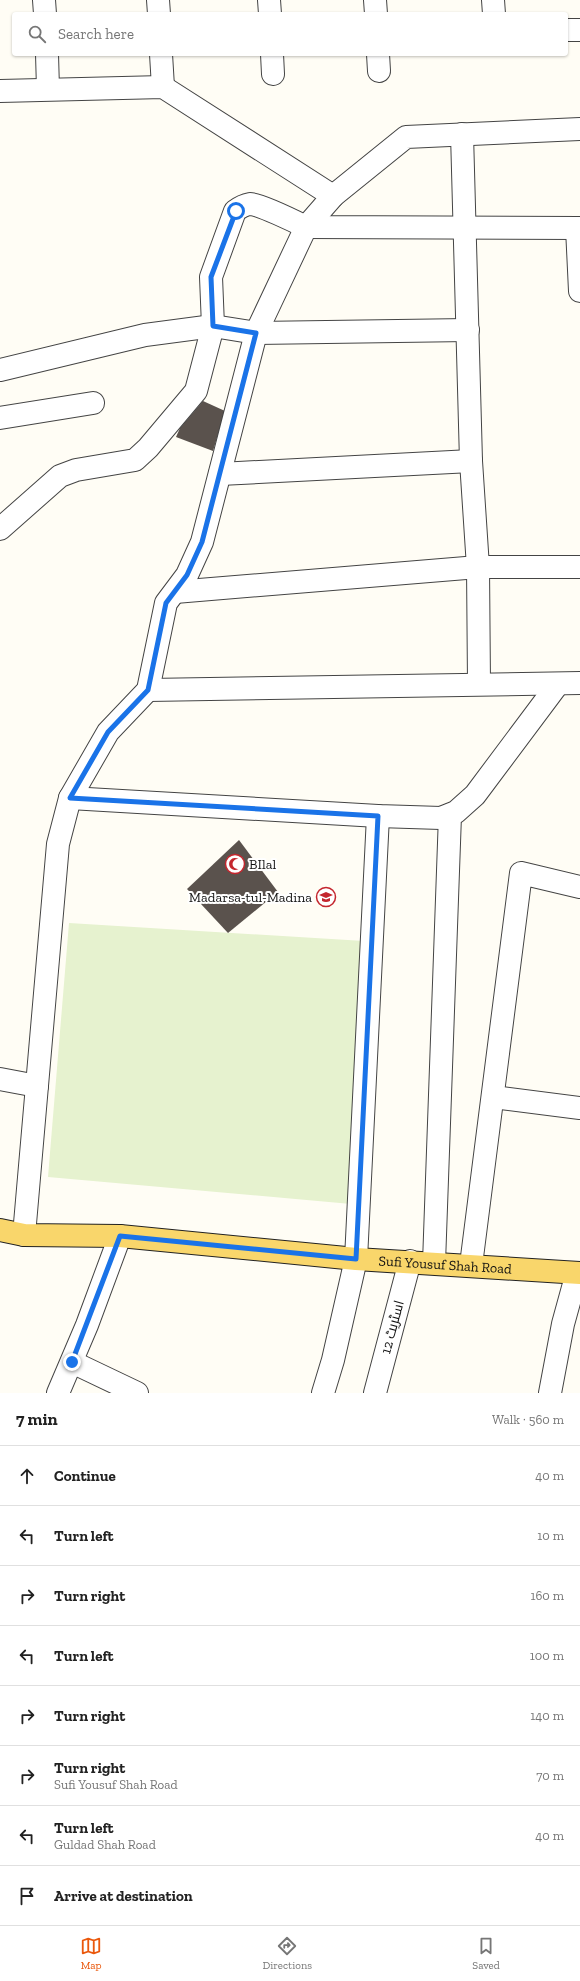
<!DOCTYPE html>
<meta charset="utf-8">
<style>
:root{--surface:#fff;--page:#f6f6f6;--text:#222;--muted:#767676;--line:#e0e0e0;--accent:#ea580c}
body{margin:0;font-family:"Zilla Slab",Cairo,serif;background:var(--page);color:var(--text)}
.stop{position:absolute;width:12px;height:12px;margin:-9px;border:3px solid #1a73e8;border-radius:50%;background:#fff}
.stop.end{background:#1a73e8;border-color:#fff;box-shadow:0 1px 4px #0008}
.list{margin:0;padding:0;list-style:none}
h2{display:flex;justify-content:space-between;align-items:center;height:52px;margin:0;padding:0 16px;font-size:17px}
h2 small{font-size:13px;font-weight:400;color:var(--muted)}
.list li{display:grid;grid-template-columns:26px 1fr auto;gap:12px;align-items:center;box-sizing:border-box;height:60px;padding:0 16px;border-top:1px solid var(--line)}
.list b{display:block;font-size:15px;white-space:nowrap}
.list p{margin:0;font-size:13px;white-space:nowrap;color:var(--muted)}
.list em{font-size:13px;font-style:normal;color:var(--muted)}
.icon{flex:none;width:22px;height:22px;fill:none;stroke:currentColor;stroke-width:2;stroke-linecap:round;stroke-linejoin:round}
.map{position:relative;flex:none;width:580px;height:1393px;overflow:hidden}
.search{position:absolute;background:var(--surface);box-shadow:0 1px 3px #0004;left:12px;right:12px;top:12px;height:44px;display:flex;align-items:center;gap:10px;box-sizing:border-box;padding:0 14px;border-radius:4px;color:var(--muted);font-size:15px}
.sheet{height:532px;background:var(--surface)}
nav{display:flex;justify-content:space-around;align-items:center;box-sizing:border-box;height:56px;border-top:1px solid var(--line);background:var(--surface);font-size:11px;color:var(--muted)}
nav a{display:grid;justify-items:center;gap:2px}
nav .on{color:var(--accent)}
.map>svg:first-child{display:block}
</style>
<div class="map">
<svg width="580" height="1393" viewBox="0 0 580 1393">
<rect width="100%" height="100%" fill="#fffdf5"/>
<polygon fill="#e6f2cf" points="69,923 364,941 351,1204 48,1177"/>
<g fill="#5a524d">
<polygon points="203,401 225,411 213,451 176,437 180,428"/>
<polygon points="239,840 278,892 228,933 187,889"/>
</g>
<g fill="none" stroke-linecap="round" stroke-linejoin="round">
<g stroke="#444" stroke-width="24">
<g id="minor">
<polyline points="44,0 45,14"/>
<polyline points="158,0 159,14"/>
<polyline points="269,0 270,14"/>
<polyline points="375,0 376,14"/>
<polyline points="493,0 494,14"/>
<polyline points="566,30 580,30"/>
<polyline points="47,54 48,89"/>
<polyline points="161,54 163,87"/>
<polyline points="272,54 273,74"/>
<polyline points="378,54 379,71"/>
<polyline points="0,91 163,87 333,196"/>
<polyline points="462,134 471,461 478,567 479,684"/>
<polyline points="577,228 580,291"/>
<polyline points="0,370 145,335 213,326 256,333 468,330"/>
<polyline points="0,418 93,403"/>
<polyline points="220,474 471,461"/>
<path d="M 0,529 L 60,476 L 76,470 L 135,460 L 148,448 L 196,391 L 213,326 L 211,277 L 235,211 C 239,208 244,205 250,204 C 259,204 296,222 306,227 L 580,228"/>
<polyline points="175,592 478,567 580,567"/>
<polyline points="148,690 580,683"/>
<polyline points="70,798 378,816 441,818 456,812 475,795 558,684"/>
<polyline points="0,1079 37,1086"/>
<polyline points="493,1097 580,1108"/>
<polyline points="24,1235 58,844 70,798 108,732 148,690 166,603 187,575 202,542 256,333 306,227 333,196 406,137 580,129"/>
<polyline points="434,1263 450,815"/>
<polyline points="471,1265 521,873 580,887"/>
<polyline points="72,1362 137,1393"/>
<polyline points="58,1393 87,1325 120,1236"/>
<polyline points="323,1393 333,1360 356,1259 378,816"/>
<polyline points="375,1393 410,1261"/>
<polyline points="550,1393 563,1324 577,1273"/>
</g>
</g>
<g stroke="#222" stroke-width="24">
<g id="major">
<path id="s1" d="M 0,1230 L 24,1235 L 120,1236 L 356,1259 L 580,1273"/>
</g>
</g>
<use href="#minor" stroke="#fff" stroke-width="22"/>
<use href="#major" stroke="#f9d66b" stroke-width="22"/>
</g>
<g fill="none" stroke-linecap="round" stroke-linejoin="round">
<polyline stroke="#1a73e8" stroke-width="5" points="72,1362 120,1236 356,1259 378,816 70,798 108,732 148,690 166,603 187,575 202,542 256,333 213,326 211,277 236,211"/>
</g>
<defs>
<g id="mosque-ring" transform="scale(1)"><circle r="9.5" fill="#fff" stroke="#c4262e" stroke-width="1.5"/><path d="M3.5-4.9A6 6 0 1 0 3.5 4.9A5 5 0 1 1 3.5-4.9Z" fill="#c4262e"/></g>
<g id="school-ring" transform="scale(1)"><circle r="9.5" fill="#fff" stroke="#c4262e" stroke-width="1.5"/><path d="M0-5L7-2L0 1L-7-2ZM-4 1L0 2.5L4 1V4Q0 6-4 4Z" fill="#c4262e"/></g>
</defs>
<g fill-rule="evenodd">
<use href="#mosque-ring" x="235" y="864"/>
<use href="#school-ring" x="326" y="897"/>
</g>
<g text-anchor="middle" stroke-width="4" stroke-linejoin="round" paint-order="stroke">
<g font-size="14" fill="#111" stroke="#fff" text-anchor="start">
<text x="249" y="869">BIlal</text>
<text x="312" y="902" text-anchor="end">Madarsa-tul-Madina</text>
</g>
<g font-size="14" fill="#111" stroke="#fff">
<text dy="5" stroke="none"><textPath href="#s1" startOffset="447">Sufi Yousuf Shah Road</textPath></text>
<text transform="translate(392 1327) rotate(-75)" y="5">اسٹریٹ 12</text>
</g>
</g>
</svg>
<div class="stop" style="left:236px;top:211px"></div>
<div class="stop end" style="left:72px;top:1362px"></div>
<div class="search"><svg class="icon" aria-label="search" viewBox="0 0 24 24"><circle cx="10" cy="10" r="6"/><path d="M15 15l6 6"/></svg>Search here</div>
</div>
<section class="sheet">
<h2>7 min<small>Walk · 560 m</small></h2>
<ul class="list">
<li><svg class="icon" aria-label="ahead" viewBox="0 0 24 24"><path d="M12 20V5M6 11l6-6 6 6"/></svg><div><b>Continue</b></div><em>40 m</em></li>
<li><svg class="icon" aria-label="left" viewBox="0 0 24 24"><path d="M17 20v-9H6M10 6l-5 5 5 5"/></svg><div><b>Turn left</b></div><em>10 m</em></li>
<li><svg class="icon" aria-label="right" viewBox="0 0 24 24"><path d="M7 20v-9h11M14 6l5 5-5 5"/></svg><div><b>Turn right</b></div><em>160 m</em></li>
<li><svg class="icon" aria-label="left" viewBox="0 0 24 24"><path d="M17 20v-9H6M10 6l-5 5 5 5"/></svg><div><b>Turn left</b></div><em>100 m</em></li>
<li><svg class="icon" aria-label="right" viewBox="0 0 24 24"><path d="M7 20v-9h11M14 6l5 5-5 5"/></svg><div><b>Turn right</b></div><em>140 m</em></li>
<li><svg class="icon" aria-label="right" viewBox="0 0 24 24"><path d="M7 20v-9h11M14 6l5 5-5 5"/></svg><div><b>Turn right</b><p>Sufi Yousuf Shah Road</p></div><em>70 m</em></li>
<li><svg class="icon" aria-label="left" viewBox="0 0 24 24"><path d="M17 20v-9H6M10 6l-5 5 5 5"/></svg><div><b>Turn left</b><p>Guldad Shah Road</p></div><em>40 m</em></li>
<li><svg class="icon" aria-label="arrive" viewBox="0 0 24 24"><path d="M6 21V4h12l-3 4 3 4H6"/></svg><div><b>Arrive at destination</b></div></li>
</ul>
</section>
<nav>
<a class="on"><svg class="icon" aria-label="map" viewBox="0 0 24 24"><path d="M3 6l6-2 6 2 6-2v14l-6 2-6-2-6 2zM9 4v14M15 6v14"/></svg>Map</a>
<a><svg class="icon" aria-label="directions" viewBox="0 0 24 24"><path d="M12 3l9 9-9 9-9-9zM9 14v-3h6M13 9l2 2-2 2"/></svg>Directions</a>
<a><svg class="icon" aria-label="saved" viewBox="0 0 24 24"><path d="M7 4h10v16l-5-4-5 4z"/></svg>Saved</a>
</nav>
